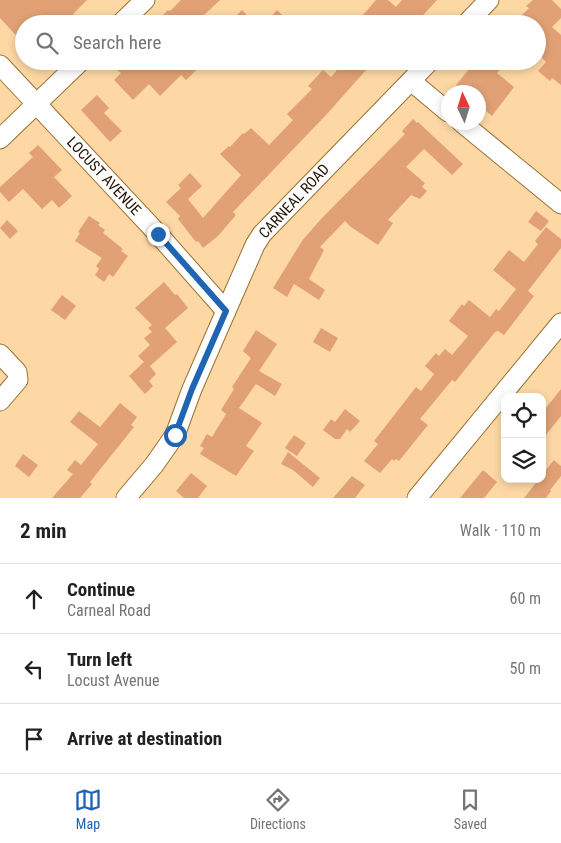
<!DOCTYPE html>
<meta charset="utf-8">
<style>
:root{--surface:#fff;--page:#f6f6f6;--text:#202124;--muted:#757577;--line:#e0e0e0;--accent:#2064b4}
body{margin:0;font-family:"Roboto Condensed",sans-serif;background:var(--page);color:var(--text)}
.controls{position:absolute;right:15px;bottom:15px;display:grid;overflow:hidden;border-radius:10px;box-shadow:0 2px 8px #0003}
.controls button{width:45px;height:45px;display:grid;place-items:center;padding:0;border:0;border-bottom:1px solid var(--line);background:var(--surface);color:var(--text);font:25px sans-serif}
.compass{position:absolute;left:441px;top:85px;width:45px;height:45px;border-radius:50%;background:var(--surface);box-shadow:0 2px 8px #0003;rotate:356deg}
.stop{position:absolute;width:15px;height:15px;margin:-11px;border:4px solid #2064b4;border-radius:50%;background:#fff}
.stop.end{background:#2064b4;border-color:#fff;box-shadow:0 1px 5px #0008}
.list{margin:0;padding:0;list-style:none}
h2{display:flex;justify-content:space-between;align-items:center;height:65px;margin:0;padding:0 20px;font-size:21px}
h2 small{font-size:16px;font-weight:400;color:var(--muted)}
.list li{display:grid;grid-template-columns:32px 1fr auto;gap:15px;align-items:center;box-sizing:border-box;height:70px;padding:0 20px;border-top:1px solid var(--line)}
.list b{display:block;font-size:19px;white-space:nowrap}
.list p{margin:0;font-size:16px;white-space:nowrap;color:var(--muted)}
.list em{font-size:16px;font-style:normal;color:var(--muted)}
.icon{flex:none;width:28px;height:28px;fill:none;stroke:currentColor;stroke-width:2;stroke-linecap:round;stroke-linejoin:round}
.map{position:relative;flex:none;width:561px;height:498px;overflow:hidden}
.search{position:absolute;background:var(--surface);box-shadow:0 2px 8px #0003;left:15px;right:15px;top:15px;height:55px;display:flex;align-items:center;gap:12px;box-sizing:border-box;padding:0 18px;border-radius:28px;color:var(--muted);font-size:19px}
.sheet{height:275px;background:var(--surface)}
nav{display:flex;justify-content:space-around;align-items:center;box-sizing:border-box;height:70px;border-top:1px solid var(--line);background:var(--surface);font-size:14px;color:var(--muted)}
nav a{display:grid;justify-items:center;gap:2px}
nav .on{color:var(--accent)}
.map>svg:first-child{display:block}
</style>
<div class="map">
<svg width="561" height="498" viewBox="0 0 561 498">
<rect width="100%" height="100%" fill="#fdd8a5"/>
<g fill="#e1a175">
<polygon points="0,0 87,0 73,14 81,24 24,24 24,44 0,18"/>
<polygon points="181,0 220,0 203,16 205,17 198,24 154,24 168,10 170,11"/>
<polygon points="376,0 388,0 396,7 402,0 437,0 415,24 355,24"/>
<polygon points="533,0 552,0 561,9 561,18 552,27 561,35 561,85 552,78 550,81 538,71 546,62 537,52 537,24 513,24 529,8 526,6"/>
<polygon points="242,10 255,24 228,24"/>
<polygon points="277,10 291,24 264,24"/>
<polygon points="125,61 173,61 178,66 183,61 206,61 186,80 181,75 160,96 149,84 133,100 114,80 121,73 117,70"/>
<polygon points="345,61 374,61 327,114 233,212 236,215 218,236 203,248 198,241 196,242 178,219 180,216 166,202 181,188 178,185 190,173 202,186 188,199 203,218 241,175 220,154 229,146 230,147 243,133 244,134 251,128 269,145 293,120 287,114 312,89 308,86 323,70 331,77"/>
<polygon points="476,61 508,61 497,73 514,87 492,116 478,104 478,92 465,92 456,85"/>
<polygon points="97,95 109,108 104,113 122,131 110,142 81,110"/>
<polygon points="413,119 417,123 418,122 463,164 452,175 424,149 406,167 425,183 422,187 427,191 420,199 411,195 388,220 393,223 378,245 351,227 345,221 320,247 324,250 309,279 325,290 319,300 294,284 287,297 273,288 302,241 321,219 405,134 402,131"/>
<polygon points="38,145 62,170 54,177 72,196 59,208 52,200 42,209 23,189 9,202 0,192 0,187 33,157 29,153"/>
<polygon points="536,211 549,221 541,231 528,222"/>
<polygon points="89,216 100,223 98,225 105,230 103,233 123,249 121,251 128,256 113,277 109,274 104,282 95,275 99,269 96,266 102,258 75,241 80,233 78,232"/>
<polygon points="7,220 18,231 10,239 0,228"/>
<polygon points="546,227 561,239 561,248 528,291 534,296 504,335 498,331 495,332 455,382 452,380 420,419 428,425 399,461 396,459 394,461 392,459 380,473 364,461 378,444 374,441 416,387 421,391 434,374 425,366 436,353 439,356 445,349 452,355 468,336 449,321 462,304 464,306 469,300 490,317 496,309 499,311 516,289 493,270 509,250 524,262 538,244 535,241"/>
<polygon points="164,282 175,295 177,294 188,308 165,328 177,342 150,366 156,374 149,381 153,386 145,394 129,376 144,362 138,356 150,345 144,338 152,332 148,328 152,325 135,308"/>
<polygon points="62,295 76,306 65,320 51,310"/>
<polygon points="321,328 338,338 330,352 313,342"/>
<polygon points="256,330 277,344 259,371 282,384 275,396 256,384 239,408 262,423 246,446 254,451 236,476 200,454 204,448 200,446 207,434 212,437 226,414 221,410 234,389 232,387 251,358 243,351"/>
<polygon points="561,389 561,416 542,440 542,413"/>
<polygon points="120,403 137,417 131,425 134,427 90,482 92,484 80,498 52,498 73,474 67,470 75,460 81,465 98,444 70,422 79,411 100,427"/>
<polygon points="345,409 360,421 350,432 347,429 340,439 335,439 323,430 331,419 335,422"/>
<polygon points="294,435 306,443 297,456 285,448"/>
<polygon points="288,452 320,478 313,487 293,470 281,464"/>
<polygon points="23,454 38,465 29,477 15,466"/>
<polygon points="554,460 561,466 561,476 550,490 551,491 546,498 524,498 538,480 542,479 542,475"/>
<polygon points="483,470 497,482 484,498 460,498"/>
<polygon points="191,473 207,486 198,498 184,498 176,491"/>
<polygon points="352,476 365,485 355,498 333,498"/>
</g>
<g fill="none" stroke-linecap="round" stroke-linejoin="round">
<g stroke="#9a7131" stroke-width="21">
<g id="minor">
<polyline points="120,24 145,0"/>
<polyline points="466,24 489,0"/>
<polyline points="0,65 158,234 226,311"/>
<polyline points="411,81 448,112"/>
<polyline points="461,122 561,204"/>
<polyline points="0,139 81,61"/>
<polyline points="0,354 17,372 18,380 0,401"/>
<polyline points="126,498 154,465 175,435 192,389 226,311 255,245 262,234 430,61"/>
<polyline points="417,498 561,323"/>
</g>
</g>
<use href="#minor" stroke="#fff" stroke-width="19"/>
</g>
<g fill="none" stroke-linecap="round" stroke-linejoin="round">
<polyline stroke="#2064b4" stroke-width="6" points="158,234 226,311 192,389 175,435"/>
</g>
<g text-anchor="middle" stroke-width="4.5" stroke-linejoin="round" paint-order="stroke">
<g font-size="15" fill="#231300" stroke="#fff">
<text transform="translate(104 176) rotate(47)" y="5">LOCUST AVENUE</text>
<text transform="translate(294 201) rotate(-47)" y="5">CARNEAL ROAD</text>
</g>
</g>
</svg>
<div class="controls">
<button><svg class="icon" aria-label="locate" viewBox="0 0 24 24"><circle cx="12" cy="12" r="6"/><path d="M12 2v4M12 18v4M2 12h4M18 12h4"/></svg></button>
<button><svg class="icon" aria-label="layers" viewBox="0 0 24 24"><path d="M12 4l9 5-9 5-9-5zM3 14l9 5 9-5"/></svg></button>
</div>
<svg class="compass" viewBox="-18 -18 36 36"><path d="M0-13l5 13h-10z" fill="#e53935"/><path d="M0 13l5-13h-10z" fill="#757577"/></svg>
<div class="stop" style="left:175px;top:435px"></div>
<div class="stop end" style="left:158px;top:234px"></div>
<div class="search"><svg class="icon" aria-label="search" viewBox="0 0 24 24"><circle cx="10" cy="10" r="6"/><path d="M15 15l6 6"/></svg>Search here</div>
</div>
<section class="sheet">
<h2>2 min<small>Walk · 110 m</small></h2>
<ul class="list">
<li><svg class="icon" aria-label="ahead" viewBox="0 0 24 24"><path d="M12 20V5M6 11l6-6 6 6"/></svg><div><b>Continue</b><p>Carneal Road</p></div><em>60 m</em></li>
<li><svg class="icon" aria-label="left" viewBox="0 0 24 24"><path d="M17 20v-9H6M10 6l-5 5 5 5"/></svg><div><b>Turn left</b><p>Locust Avenue</p></div><em>50 m</em></li>
<li><svg class="icon" aria-label="arrive" viewBox="0 0 24 24"><path d="M6 21V4h12l-3 4 3 4H6"/></svg><div><b>Arrive at destination</b></div></li>
</ul>
</section>
<nav>
<a class="on"><svg class="icon" aria-label="map" viewBox="0 0 24 24"><path d="M3 6l6-2 6 2 6-2v14l-6 2-6-2-6 2zM9 4v14M15 6v14"/></svg>Map</a>
<a><svg class="icon" aria-label="directions" viewBox="0 0 24 24"><path d="M12 3l9 9-9 9-9-9zM9 14v-3h6M13 9l2 2-2 2"/></svg>Directions</a>
<a><svg class="icon" aria-label="saved" viewBox="0 0 24 24"><path d="M7 4h10v16l-5-4-5 4z"/></svg>Saved</a>
</nav>
